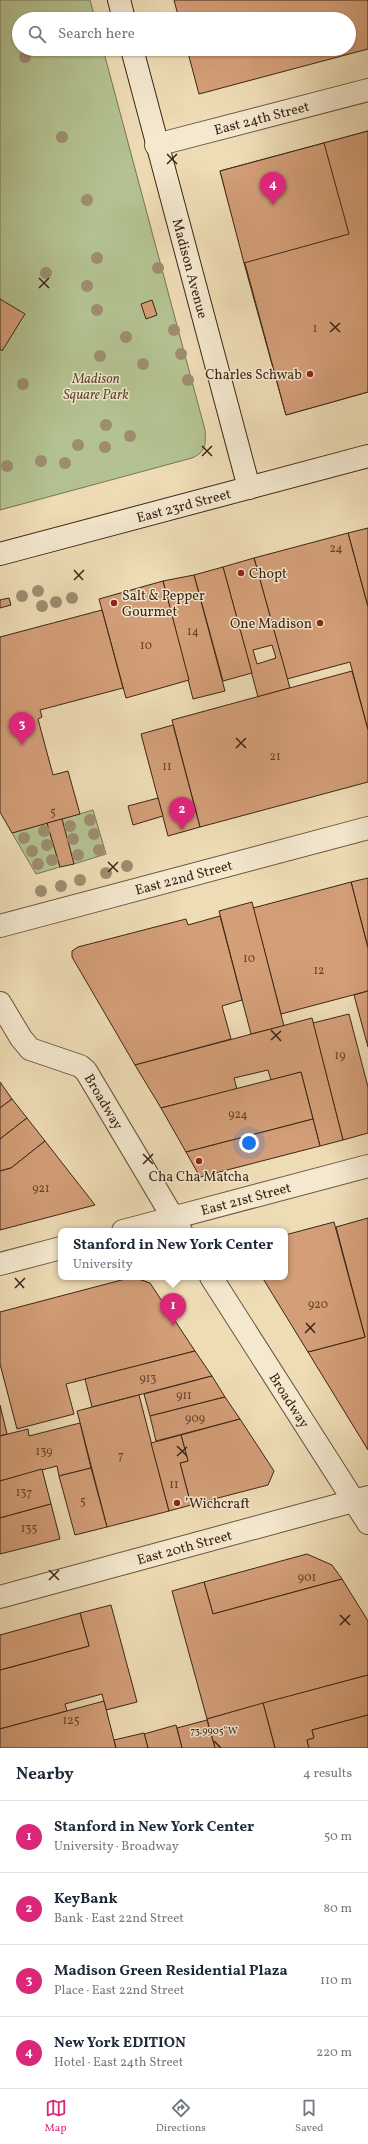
<!DOCTYPE html>
<meta charset="utf-8">
<style>
:root{--surface:#fff;--page:#f6f6f7;--text:#1f2937;--muted:#747a83;--line:#e0e1e3;--accent:#db2777}
body{margin:0;font-family:Vollkorn,serif;background:var(--page);color:var(--text)}
.you{position:absolute;left:249px;top:1143px;width:14px;height:14px;margin:-10px;border:3px solid #fff;border-radius:50%;background:#1a73e8;box-shadow:0 0 0 6px #1a73e833}
.badge{display:grid;place-items:center;width:26px;height:26px;border-radius:50%;background:var(--accent);color:#fff;font-size:13px;font-weight:700}
.pin{position:absolute;translate:-50% -33px;filter:drop-shadow(0 1px 2px #0008)}
.pin::after{content:'';position:absolute;top:21px;width:14px;height:12px;background:inherit;clip-path:polygon(0 0,100% 0,50% 100%)}
.popup{position:absolute;left:58px;top:1228px;width:230px;height:52px;box-sizing:border-box;display:grid;place-content:center;border-radius:8px;background:var(--surface);filter:drop-shadow(0 1px 3px #0005);font-size:13px;white-space:nowrap;color:var(--muted)}
.popup b{font-size:15px;color:var(--text)}
.popup::after{content:'';position:absolute;left:50%;top:100%;margin-left:-8px;border:8px solid transparent;border-top-color:var(--surface)}
.list{margin:0;padding:0;list-style:none}
h2{display:flex;justify-content:space-between;align-items:center;height:52px;margin:0;padding:0 16px;font-size:17px}
h2 small{font-size:13px;font-weight:400;color:var(--muted)}
.list li{display:grid;grid-template-columns:26px 1fr auto;gap:12px;align-items:center;box-sizing:border-box;height:72px;padding:0 16px;border-top:1px solid var(--line)}
.list b{display:block;font-size:15px;white-space:nowrap}
.list p{margin:0;font-size:13px;white-space:nowrap;color:var(--muted)}
.list em{font-size:13px;font-style:normal;color:var(--muted)}
.icon{flex:none;width:22px;height:22px;fill:none;stroke:currentColor;stroke-width:2;stroke-linecap:round;stroke-linejoin:round}
.map{position:relative;flex:none;width:368px;height:1748px;overflow:hidden}
.search{position:absolute;background:var(--surface);box-shadow:0 1px 3px #0004;left:12px;right:12px;top:12px;height:44px;display:flex;align-items:center;gap:10px;box-sizing:border-box;padding:0 14px;border-radius:22px;color:var(--muted);font-size:15px}
.sheet{height:340px;background:var(--surface)}
nav{display:flex;justify-content:space-around;align-items:center;box-sizing:border-box;height:56px;border-top:1px solid var(--line);background:var(--surface);font-size:11px;color:var(--muted)}
nav a{display:grid;justify-items:center;gap:2px}
nav .on{color:var(--accent)}
.map>svg:first-child{display:block}
</style>
<div class="map">
<svg width="368" height="1748" viewBox="0 0 368 1748">
<rect width="100%" height="100%" fill="#eedcb5"/>
<filter id="stains"><feTurbulence type="fractalNoise" baseFrequency=".005" numOctaves="4"/><feColorMatrix values="0 0 0 0 .2 0 0 0 0 .09 0 0 0 0 .02 0 0 0 .5 -.17"/></filter>
<radialGradient id="worn" r=".72"><stop offset=".6" stop-color="#630" stop-opacity="0"/><stop offset="1" stop-color="#630" stop-opacity=".3"/></radialGradient>
<g fill="#b4c291" stroke="#787454">
<path d="M 0,0 L 90,0 L 95,19 L 19,19 L 19,49 L 103,49 L 205,430 C 206,444 206,452 192,458 L 0,510 Z"/>
<polygon points="93,810 106,854 74,864 62,819"/>
<polygon points="47,823 60,867 36,874 12,833"/>
</g>
<g fill="#d39e78" stroke="#3c2516" fill-rule="evenodd">
<polygon points="174,0 368,0 368,49 199,94 187,49 349,49 349,19 179,19"/>
<polygon points="368,131 368,392 286,415 244,263 349,234 324,143"/>
<polygon points="368,131 368,392 286,415 220,171"/>
<polygon points="324,143 349,234 244,263 220,171"/>
<polygon points="0,299 25,314 2,351 0,349"/>
<polygon points="152,300 157,315 146,319 141,304"/>
<polygon points="368,528 368,607 348,533"/>
<polygon points="348,533 368,607 368,730 350,662 287,679 254,558"/>
<path d="M 254,558 L 290,688 L 258,697 L 223,567 ZM 272,645 L 276,658 L 257,664 L 253,650 Z"/>
<polygon points="223,567 252,673 223,681 194,575"/>
<polygon points="194,575 225,691 193,699 163,581"/>
<polygon points="163,581 189,680 126,698 99,599"/>
<polygon points="9,598 11,605 0,608 0,600"/>
<polygon points="102,610 123,688 40,710 42,717 38,719 53,775 68,771 80,814 12,833 0,812 0,637"/>
<polygon points="352,671 368,730 368,782 200,827 172,720"/>
<polygon points="173,725 200,827 168,836 141,734"/>
<polygon points="158,798 163,816 133,825 128,806"/>
<polygon points="62,819 74,864 60,867 47,823"/>
<polygon points="368,878 368,948 351,882"/>
<polygon points="351,882 368,948 368,991 281,1014 253,908"/>
<polygon points="252,902 284,1026 251,1034 219,911"/>
<polygon points="220,916 242,1000 222,1006 231,1039 135,1065 72,957 72,951 78,947 186,919 188,925"/>
<polygon points="368,991 368,1047 354,995"/>
<polygon points="349,1014 368,1087 368,1133 343,1140 313,1023"/>
<polygon points="312,1018 343,1140 320,1146 301,1072 271,1080 268,1070 234,1078 237,1089 161,1108 135,1065"/>
<polygon points="301,1072 313,1119 186,1152 161,1108"/>
<polygon points="0,1082 12,1099 0,1108"/>
<polygon points="12,1099 27,1118 0,1139 0,1108"/>
<polygon points="27,1118 45,1141 11,1168 0,1171 0,1139"/>
<polygon points="313,1119 320,1146 200,1177 186,1152"/>
<polygon points="45,1141 95,1205 0,1230 0,1171 11,1168"/>
<polygon points="368,1218 368,1450 308,1352 365,1337 336,1227"/>
<polygon points="334,1222 365,1337 308,1352 262,1277 285,1277 285,1235"/>
<polygon points="133,1277 150,1283 195,1351 66,1384 74,1414 17,1429 0,1364 0,1312"/>
<polygon points="195,1351 212,1376 92,1407 85,1379"/>
<polygon points="212,1376 225,1397 150,1416 144,1394"/>
<polygon points="139,1395 169,1511 107,1527 77,1411"/>
<polygon points="225,1397 240,1419 156,1441 150,1416"/>
<polygon points="0,1405 7,1434 0,1436"/>
<polygon points="240,1419 274,1471 268,1485 191,1505 180,1463 188,1461 181,1435"/>
<polygon points="80,1423 91,1468 59,1476 57,1466 0,1481 0,1436 28,1429 29,1436"/>
<polygon points="181,1435 188,1461 180,1463 191,1505 169,1511 151,1443"/>
<polygon points="91,1468 107,1527 75,1535 59,1476"/>
<polygon points="42,1469 51,1504 0,1518 0,1481"/>
<polygon points="51,1504 60,1539 0,1554 0,1518"/>
<polygon points="307,1554 332,1565 342,1579 213,1614 204,1582"/>
<polygon points="342,1579 368,1621 368,1675 207,1719 172,1591 204,1582 213,1614"/>
<polygon points="111,1605 137,1702 106,1710 102,1694 65,1704 67,1711 0,1729 0,1670 89,1646 80,1613"/>
<polygon points="80,1613 89,1646 0,1670 0,1635"/>
<polygon points="368,1675 368,1715 312,1730 314,1738 307,1740 309,1748 275,1748 263,1703"/>
<polygon points="104,1701 116,1748 0,1748 0,1729"/>
<polygon points="263,1703 275,1748 215,1748 207,1719"/>
<polygon points="368,1715 368,1748 309,1748 307,1740 314,1738 312,1730"/>
<polygon points="207,1720 215,1748 182,1748 177,1728"/>
<polygon points="176,1725 182,1748 148,1748 144,1734"/>
<polygon points="144,1733 148,1748 116,1748 114,1740"/>
</g>
<g fill="none" stroke-linecap="round" stroke-linejoin="round">
<g stroke="#68533e" stroke-width="24">
<g id="minor">
<path id="s1" d="M 156,145 L 368,90"/>
<path id="s2" d="M 0,926 L 368,828"/>
<path id="s3" d="M 0,1003 L 21,1038 L 30,1049 L 80,1066 L 86,1071 L 181,1231"/>
<path id="s4" d="M 123,1231 L 368,1166"/>
<polyline points="0,1264 61,1248"/>
<path id="s5" d="M 211,1277 L 368,1523"/>
<path id="s6" d="M 0,1597 L 368,1497"/>
</g>
</g>
<g stroke="#3c2516" stroke-width="24">
<g id="secondary">
<polyline points="119,0 124,19"/>
<path id="s7" d="M 132,49 L 249,488"/>
<path id="s8" d="M 0,554 L 368,456"/>
</g>
</g>
<use href="#minor" stroke="#f4e8cf" stroke-width="22"/>
<use href="#secondary" stroke="#f4e8cf" stroke-width="22"/>
</g>
<g fill="#9d8d6f">
<circle cx="25" cy="57" r="6"/>
<circle cx="62" cy="137" r="6"/>
<circle cx="87" cy="200" r="6"/>
<circle cx="97" cy="258" r="6"/>
<circle cx="158" cy="268" r="6"/>
<circle cx="46" cy="273" r="6"/>
<circle cx="87" cy="286" r="6"/>
<circle cx="97" cy="310" r="6"/>
<circle cx="174" cy="330" r="6"/>
<circle cx="126" cy="337" r="6"/>
<circle cx="181" cy="354" r="6"/>
<circle cx="100" cy="356" r="6"/>
<circle cx="143" cy="364" r="6"/>
<circle cx="188" cy="380" r="6"/>
<circle cx="23" cy="384" r="6"/>
<circle cx="106" cy="425" r="6"/>
<circle cx="130" cy="436" r="6"/>
<circle cx="78" cy="445" r="6"/>
<circle cx="105" cy="447" r="6"/>
<circle cx="41" cy="461" r="6"/>
<circle cx="65" cy="463" r="6"/>
<circle cx="7" cy="466" r="6"/>
<circle cx="38" cy="591" r="6"/>
<circle cx="22" cy="596" r="6"/>
<circle cx="72" cy="598" r="6"/>
<circle cx="56" cy="602" r="6"/>
<circle cx="42" cy="606" r="6"/>
<circle cx="90" cy="820" r="6"/>
<circle cx="70" cy="826" r="6"/>
<circle cx="44" cy="831" r="6"/>
<circle cx="94" cy="834" r="6"/>
<circle cx="24" cy="838" r="6"/>
<circle cx="73" cy="839" r="6"/>
<circle cx="47" cy="845" r="6"/>
<circle cx="99" cy="850" r="6"/>
<circle cx="32" cy="851" r="6"/>
<circle cx="78" cy="855" r="6"/>
<circle cx="52" cy="860" r="6"/>
<circle cx="38" cy="864" r="6"/>
<circle cx="127" cy="866" r="6"/>
<circle cx="106" cy="873" r="6"/>
<circle cx="80" cy="880" r="6"/>
<circle cx="61" cy="886" r="6"/>
<circle cx="41" cy="891" r="6"/>
</g>
<path fill="none" stroke="#3c2516" stroke-width="1.5" d="M 167,154 L 177,164M 167,164 L 177,154M 39,278 L 49,288M 39,288 L 49,278M 330,322 L 340,332M 330,332 L 340,323M 202,446 L 212,456M 202,456 L 212,446M 74,570 L 83,580M 74,580 L 84,570M 236,738 L 246,748M 236,748 L 246,738M 108,862 L 118,872M 108,872 L 118,862M 271,1030 L 281,1041M 271,1040 L 281,1031M 143,1154 L 153,1164M 143,1164 L 153,1154M 15,1278 L 24,1288M 15,1288 L 25,1278M 306,1323 L 315,1333M 305,1333 L 315,1323M 177,1446 L 187,1456M 177,1456 L 187,1447M 49,1570 L 59,1580M 49,1580 L 59,1570M 340,1615 L 350,1625M 340,1625 L 350,1615M 214,1741 L 221,1748"/>
<g fill="#8f2418" stroke="#f4e8cf" stroke-width="1.5">
<circle cx="310" cy="374" r="4"/>
<circle cx="241" cy="573" r="4"/>
<circle cx="114" cy="603" r="4"/>
<circle cx="320" cy="623" r="4"/>
<circle cx="199" cy="1161" r="4"/>
<circle cx="177" cy="1503" r="4"/>
</g>
<g text-anchor="middle" stroke-width="3" stroke-linejoin="round" paint-order="stroke">
<g font-size="12" fill="#62432e">
<text x="315" y="332">1</text>
<text x="336" y="552">24</text>
<text x="193" y="635">14</text>
<text x="146" y="649">10</text>
<text x="275" y="760">21</text>
<text x="167" y="770">11</text>
<text x="53" y="816">5</text>
<text x="249" y="962">10</text>
<text x="319" y="974">12</text>
<text x="340" y="1059">19</text>
<text x="238" y="1118">924</text>
<text x="41" y="1192">921</text>
<text x="318" y="1308">920</text>
<text x="148" y="1382">913</text>
<text x="184" y="1399">911</text>
<text x="195" y="1422">909</text>
<text x="44" y="1455">139</text>
<text x="121" y="1459">7</text>
<text x="174" y="1488">11</text>
<text x="24" y="1496">137</text>
<text x="83" y="1505">5</text>
<text x="29" y="1532">135</text>
<text x="307" y="1581">901</text>
<text x="71" y="1724">125</text>
</g>
<g font-size="14" fill="#3c2516" stroke="#f4e8cf">
<text dy="5" stroke="none"><textPath href="#s1" startOffset="109">East 24th Street</textPath></text>
<text dy="5" stroke="none"><textPath href="#s7" startOffset="227">Madison Avenue</textPath></text>
<text dy="5" stroke="none"><textPath href="#s8" startOffset="190">East 23rd Street</textPath></text>
<text dy="5" stroke="none"><textPath href="#s2" startOffset="190">East 22nd Street</textPath></text>
<text dy="5" stroke="none"><textPath href="#s3" startOffset="151">Broadway</textPath></text>
<text dy="5" stroke="none"><textPath href="#s4" startOffset="127">East 21st Street</textPath></text>
<text dy="5" stroke="none"><textPath href="#s5" startOffset="146">Broadway</textPath></text>
<text dy="5" stroke="none"><textPath href="#s6" startOffset="191">East 20th Street</textPath></text>
</g>
<g font-size="14" fill="#3c2516" stroke="#f4e8cf" text-anchor="start">
<text x="302" y="379" text-anchor="end">Charles Schwab</text>
<text x="249" y="578">Chopt</text>
<text x="122" y="600">Salt &amp; Pepper<tspan x="122" dy="16">Gourmet</tspan></text>
<text x="312" y="628" text-anchor="end">One Madison</text>
<text x="199" y="1181" text-anchor="middle">Cha Cha Matcha</text>
<text x="185" y="1508">’Wichcraft</text>
</g>
<g font-size="14" font-style="italic" fill="#5a4c35" stroke="#f4e8cf">
<text x="96" y="383">Madison<tspan x="96" dy="16">Square Park</tspan></text>
</g>
</g>
<g font-size="10" text-anchor="middle" fill="#3c2516" stroke="#f4e8cf" stroke-width="3" stroke-linejoin="round" paint-order="stroke">
<text x="214" y="1734">73.9905°W</text>
</g>
<rect width="100%" height="100%" filter="url(#stains)"/>
<rect width="100%" height="100%" fill="url(#worn)"/>
</svg>
<div class="you"></div>
<div class="pin badge" style="left:173px;top:1326px">1</div>
<div class="popup"><b>Stanford in New York Center</b>University</div>
<div class="pin badge" style="left:182px;top:830px">2</div>
<div class="pin badge" style="left:22px;top:745px">3</div>
<div class="pin badge" style="left:273px;top:205px">4</div>
<div class="search"><svg class="icon" aria-label="search" viewBox="0 0 24 24"><circle cx="10" cy="10" r="6"/><path d="M15 15l6 6"/></svg>Search here</div>
</div>
<section class="sheet">
<h2>Nearby<small>4 results</small></h2>
<ul class="list">
<li><span class="badge">1</span><div><b>Stanford in New York Center</b><p>University · Broadway</p></div><em>50 m</em></li>
<li><span class="badge">2</span><div><b>KeyBank</b><p>Bank · East 22nd Street</p></div><em>80 m</em></li>
<li><span class="badge">3</span><div><b>Madison Green Residential Plaza</b><p>Place · East 22nd Street</p></div><em>110 m</em></li>
<li><span class="badge">4</span><div><b>New York EDITION</b><p>Hotel · East 24th Street</p></div><em>220 m</em></li>
</ul>
</section>
<nav>
<a class="on"><svg class="icon" aria-label="map" viewBox="0 0 24 24"><path d="M3 6l6-2 6 2 6-2v14l-6 2-6-2-6 2zM9 4v14M15 6v14"/></svg>Map</a>
<a><svg class="icon" aria-label="directions" viewBox="0 0 24 24"><path d="M12 3l9 9-9 9-9-9zM9 14v-3h6M13 9l2 2-2 2"/></svg>Directions</a>
<a><svg class="icon" aria-label="saved" viewBox="0 0 24 24"><path d="M7 4h10v16l-5-4-5 4z"/></svg>Saved</a>
</nav>
